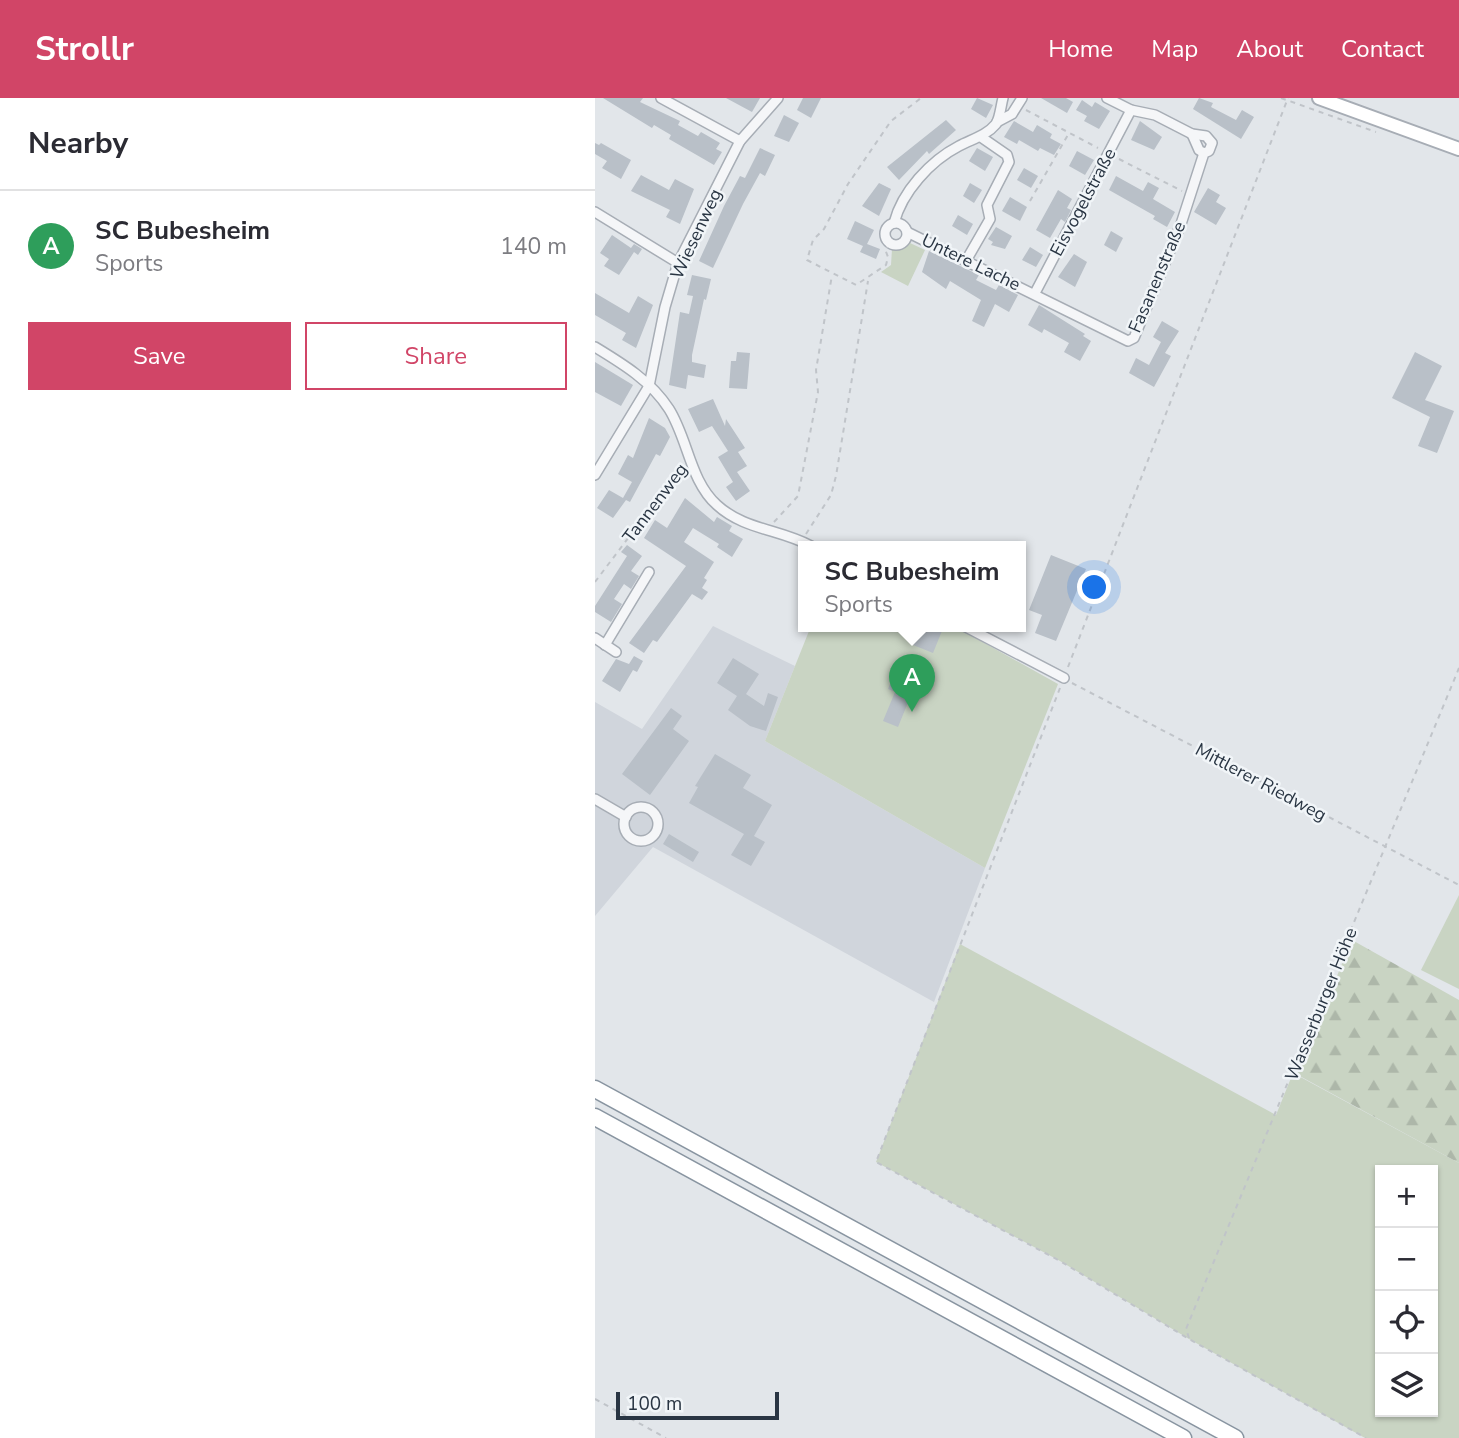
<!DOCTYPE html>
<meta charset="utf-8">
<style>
:root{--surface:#fff;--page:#f7f7f7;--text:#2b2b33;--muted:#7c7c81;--line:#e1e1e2;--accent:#d14567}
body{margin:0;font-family:"Nunito Sans",sans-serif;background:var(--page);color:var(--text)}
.controls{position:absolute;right:21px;bottom:21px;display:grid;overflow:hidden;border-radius:0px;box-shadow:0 2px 5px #0004}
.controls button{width:63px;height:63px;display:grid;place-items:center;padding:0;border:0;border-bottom:2px solid var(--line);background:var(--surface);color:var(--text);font:35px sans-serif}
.scale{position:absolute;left:21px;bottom:18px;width:163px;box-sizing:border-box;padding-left:7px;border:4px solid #293543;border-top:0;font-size:19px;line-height:24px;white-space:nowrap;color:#293543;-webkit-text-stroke:5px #f1f5f8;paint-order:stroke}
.you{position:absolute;left:500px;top:490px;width:24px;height:24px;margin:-18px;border:5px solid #fff;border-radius:50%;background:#1a73e8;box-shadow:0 0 0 10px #1a73e833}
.badge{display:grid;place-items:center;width:46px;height:46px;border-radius:50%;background:var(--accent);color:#fff;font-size:23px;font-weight:700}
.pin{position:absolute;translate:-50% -58px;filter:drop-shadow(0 2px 4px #0008)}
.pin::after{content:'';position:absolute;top:37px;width:24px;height:21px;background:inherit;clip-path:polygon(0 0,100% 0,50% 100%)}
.popup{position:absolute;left:203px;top:443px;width:228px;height:91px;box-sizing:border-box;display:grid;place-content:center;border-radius:0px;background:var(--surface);filter:drop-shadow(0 2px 5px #0005);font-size:23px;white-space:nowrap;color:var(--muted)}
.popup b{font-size:26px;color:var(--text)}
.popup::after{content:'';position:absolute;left:50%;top:100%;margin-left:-14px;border:14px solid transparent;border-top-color:var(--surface)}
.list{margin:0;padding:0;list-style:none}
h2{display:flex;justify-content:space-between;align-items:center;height:91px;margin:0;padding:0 28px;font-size:30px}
h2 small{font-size:23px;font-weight:400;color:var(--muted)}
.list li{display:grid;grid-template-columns:46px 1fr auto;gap:21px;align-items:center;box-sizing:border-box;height:112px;padding:0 28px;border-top:2px solid var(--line)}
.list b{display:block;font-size:26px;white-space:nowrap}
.list p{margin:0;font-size:23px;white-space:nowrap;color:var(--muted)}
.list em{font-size:23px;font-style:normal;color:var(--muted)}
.actions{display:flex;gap:14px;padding:21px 28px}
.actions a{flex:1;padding:16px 0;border:2px solid var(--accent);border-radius:0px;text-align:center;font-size:24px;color:var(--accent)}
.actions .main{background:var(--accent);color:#fff}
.icon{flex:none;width:38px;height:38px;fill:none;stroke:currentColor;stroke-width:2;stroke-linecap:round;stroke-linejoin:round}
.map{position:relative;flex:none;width:864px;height:1340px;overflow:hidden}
header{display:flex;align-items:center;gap:42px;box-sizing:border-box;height:98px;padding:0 35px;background:var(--accent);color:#fff}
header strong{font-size:33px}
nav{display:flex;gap:38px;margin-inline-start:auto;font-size:24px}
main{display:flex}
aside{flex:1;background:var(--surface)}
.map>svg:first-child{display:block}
</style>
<header>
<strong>Strollr</strong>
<nav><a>Home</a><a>Map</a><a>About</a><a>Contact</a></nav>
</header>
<main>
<aside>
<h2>Nearby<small></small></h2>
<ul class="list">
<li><span class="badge" style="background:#2e9e5b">A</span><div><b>SC Bubesheim</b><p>Sports</p></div><em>140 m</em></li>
</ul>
<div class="actions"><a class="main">Save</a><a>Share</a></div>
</aside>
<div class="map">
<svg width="864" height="1340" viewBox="0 0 864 1340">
<defs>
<pattern id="forest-firs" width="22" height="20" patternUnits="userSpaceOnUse" patternTransform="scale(1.75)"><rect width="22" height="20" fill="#c9d4c3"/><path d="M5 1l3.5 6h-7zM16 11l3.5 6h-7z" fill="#adb7a9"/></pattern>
</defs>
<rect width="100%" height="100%" fill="#e2e6ea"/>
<polygon fill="#d0d5dc" points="118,528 200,568 170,643 390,770 339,904 58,749 0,818 0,604 47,631"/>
<g fill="#c9d4c3" fill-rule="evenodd">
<polygon points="315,145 330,152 313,188 286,174 296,167 297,151 310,149"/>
<polygon points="216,528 359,528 463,586 390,770 170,643"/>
<polygon points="864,797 864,891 826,872"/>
<path d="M 365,846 L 681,1017 L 698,975 L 864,1065 L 864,1340 L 770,1340 L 594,1241 L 465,1163 L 281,1064 ZM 785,1072 L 838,1072 L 838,1314 L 785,1314 Z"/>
</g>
<polygon fill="url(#forest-firs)" points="757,842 864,902 864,1065 701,976"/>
<g fill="#b9c0c8">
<polygon points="8,0 48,0 45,4 85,23 83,27 103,38 106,34 125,45 121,51 127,54 119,67 74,41 76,37 59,27 57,30"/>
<polygon points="131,0 165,0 157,14"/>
<polygon points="208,0 226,0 216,20 202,12"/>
<polygon points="382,0 398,7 391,20 376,11"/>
<polygon points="446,0 471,0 478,4 472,15"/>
<polygon points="604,0 618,5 616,9 641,22 647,12 659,19 646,41 598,11"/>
<polygon points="487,2 497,9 500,4 515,13 504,31 489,23 492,18 481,12"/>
<polygon points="189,17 204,25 194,44 179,38"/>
<polygon points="351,22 361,32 334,56 332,53 304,82 292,69"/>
<polygon points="419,23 438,34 442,27 457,36 455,40 466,46 459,57 445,50 443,53 424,42 422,46 409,39"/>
<polygon points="545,23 567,39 559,52 536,42"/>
<polygon points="0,45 4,47 6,45 36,62 26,81 7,70 12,63 0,56"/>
<polygon points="165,50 180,57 170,78 165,75 148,106 118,170 104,163 129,108 145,78 150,80"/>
<polygon points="382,50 398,59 390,73 374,63"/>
<polygon points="482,53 499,62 490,77 474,68"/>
<polygon points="429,70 443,78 436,90 422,82"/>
<polygon points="46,77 74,92 80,81 99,91 85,126 71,119 75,112 36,93"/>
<polygon points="521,78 548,93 553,84 564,90 558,101 580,114 572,129 558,121 560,118 514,92"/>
<polygon points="284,85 296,91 284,118 267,108"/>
<polygon points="375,85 387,92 379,105 368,98"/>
<polygon points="613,90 625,97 621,104 631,110 621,127 599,114"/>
<polygon points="463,92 477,101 472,110 476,112 470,124 466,121 455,140 441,132"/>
<polygon points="415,99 432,109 425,123 407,113"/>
<polygon points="363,117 378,126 372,137 357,128"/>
<polygon points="260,123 279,132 272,146 285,151 281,161 265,154 268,148 252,141"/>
<polygon points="401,129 417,138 410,151 396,147 398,144 393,141"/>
<polygon points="516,133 528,140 521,154 509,147"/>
<polygon points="17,137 36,150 39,146 47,151 43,157 39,154 24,177 9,168 14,161 5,155"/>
<polygon points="435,149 448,157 441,169 427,162"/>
<polygon points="334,153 384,177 381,182 401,192 404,187 423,197 414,214 400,206 389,229 377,223 386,202 355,183 351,191 327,174"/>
<polygon points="479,156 492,164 480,189 463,179"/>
<polygon points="97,177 116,181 111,202 109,201 97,257 97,264 111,267 109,280 93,277 91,291 74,287 85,214 94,216 98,198 92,197"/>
<polygon points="0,195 34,215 43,198 58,207 41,250 27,242 31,235 0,217"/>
<polygon points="444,207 490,236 488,238 496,243 485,263 469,254 474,245 449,231 447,235 433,227"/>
<polygon points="567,223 584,233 570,255 576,258 559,289 534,275 541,260 554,267 566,244 558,239"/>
<polygon points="142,254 155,255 152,291 134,290 136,263 141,263"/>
<polygon points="820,254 847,268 830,302 859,313 842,355 823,348 835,319 797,300"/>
<polygon points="0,264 38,287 26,308 0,294"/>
<polygon points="118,301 130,328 131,321 150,350 143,354 152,368 142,374 155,393 141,403 131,389 138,384 123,359 133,353 117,328 104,334 93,311"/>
<polygon points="54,320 70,330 75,339 65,358 61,356 35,404 31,402 18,420 2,410 14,392 28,400 37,384 23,376 33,357 38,360"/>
<polygon points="90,400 119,424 122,419 137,428 134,433 148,441 137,459 122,449 124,446 98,430 89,444 119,464 109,480 112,482 107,490 113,494 107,502 97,496 62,544 58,542 49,555 34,545 91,468 49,440 60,422 72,430"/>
<polygon points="32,447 47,458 36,473 44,478 36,491 29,486 19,501 27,506 16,524 0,514 0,508 32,458 26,454"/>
<polygon points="456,457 491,471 461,543 440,535 447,517 434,512"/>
<polygon points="326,528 349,528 338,555 318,547"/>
<polygon points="39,558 48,563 42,574 38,572 25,594 7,583 21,561 34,566"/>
<polygon points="138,560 164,576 151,596 169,608 173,595 183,599 171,633 155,628 133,612 142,598 122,585"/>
<polygon points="305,561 327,570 303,629 288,623 300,594 293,591"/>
<polygon points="76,610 87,618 78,631 94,643 55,697 27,676"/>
<polygon points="120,656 156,677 148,690 177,707 159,738 170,744 156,768 136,757 149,736 94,705 103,689 100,688"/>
<polygon points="74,736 104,754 98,764 68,746"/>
</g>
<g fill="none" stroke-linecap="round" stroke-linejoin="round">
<g stroke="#a7adb5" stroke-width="12">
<g id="street">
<polyline points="66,0 145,43"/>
<polyline points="402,24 417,16 427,0"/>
<polyline points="597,36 604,52 609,55"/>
<polyline points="0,114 83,165"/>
<circle cx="301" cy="136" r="11"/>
<path d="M 299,125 C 307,94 335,63 364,48 C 377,41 391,38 401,26 C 405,20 406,7 408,0"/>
<polyline points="312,134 533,243 539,240 586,126 609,55 614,53 617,45 611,38 597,36 560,17 536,12 512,0"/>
<polyline points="372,161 395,121 392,107 414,64 412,57 386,39"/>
<polyline points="440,195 536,12"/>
<path d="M 0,249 C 28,266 56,283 74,311 C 93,341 95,383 122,407 C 149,432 185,431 216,448"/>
<polyline points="0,377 54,288 70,209 83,165 145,43 183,0"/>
<polyline points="369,528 469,580"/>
<polyline points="0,540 21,554"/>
<polyline points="10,547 54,474"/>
<polyline points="0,701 31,719"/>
<circle cx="46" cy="726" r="17"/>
</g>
</g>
<g stroke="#a7adb5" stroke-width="16">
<polyline id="secondary" points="724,0 864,51"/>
</g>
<g stroke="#8995a1" stroke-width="19">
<g id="highway">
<polyline points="0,991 640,1340"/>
<polyline points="0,1019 588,1340"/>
</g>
</g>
<g stroke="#c0c4c9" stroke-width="2" stroke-dasharray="5 5" stroke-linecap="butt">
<polyline points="686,0 781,34"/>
<polyline points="431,12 503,50"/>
<polyline points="524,61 587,93"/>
<polyline points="435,103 474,35"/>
<polyline points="295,146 290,151 293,159 291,167 261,187 212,162 218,142 229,131 253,86 296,23 326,0"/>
<polyline points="179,424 203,398 223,294 221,272 237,177"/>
<polyline points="211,436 236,397 241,378 273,183"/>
<polyline points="0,484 88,367"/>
<polyline points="473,569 693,0"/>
<polyline points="477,585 864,787"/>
<polyline points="465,590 281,1064 465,1163 594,1241 771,1340"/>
<polyline points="594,1240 591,1231 864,570"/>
<polyline points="0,1301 71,1340"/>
</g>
<use href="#street" stroke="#f5f6f8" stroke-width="9"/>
<use href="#secondary" stroke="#fff" stroke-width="12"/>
<use href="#highway" stroke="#fff" stroke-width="16"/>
</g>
<g text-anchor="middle" stroke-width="5" stroke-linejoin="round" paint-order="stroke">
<g font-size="18" fill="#293543" stroke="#f1f5f8">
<text transform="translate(488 104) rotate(-62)" y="6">Eisvogelstraße</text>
<text transform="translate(101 136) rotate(-65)" y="6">Wiesenweg</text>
<text transform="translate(376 164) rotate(26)" y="6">Untere Lache</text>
<text transform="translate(562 179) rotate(-67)" y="6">Fasanenstraße</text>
<text transform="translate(60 405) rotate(-53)" y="6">Tannenweg</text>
<text transform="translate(666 684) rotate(28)" y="6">Mittlerer Riedweg</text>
<text transform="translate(726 906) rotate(-68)" y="6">Wasserburger Höhe</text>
</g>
</g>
</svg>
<div class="controls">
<button>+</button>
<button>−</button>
<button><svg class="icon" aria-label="locate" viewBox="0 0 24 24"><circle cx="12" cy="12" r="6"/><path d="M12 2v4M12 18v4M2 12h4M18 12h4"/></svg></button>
<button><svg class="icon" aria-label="layers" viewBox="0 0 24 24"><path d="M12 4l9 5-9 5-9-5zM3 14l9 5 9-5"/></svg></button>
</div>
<div class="scale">100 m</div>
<div class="you"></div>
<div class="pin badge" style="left:317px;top:614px;background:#2e9e5b">A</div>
<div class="popup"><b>SC Bubesheim</b>Sports</div>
</div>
</main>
